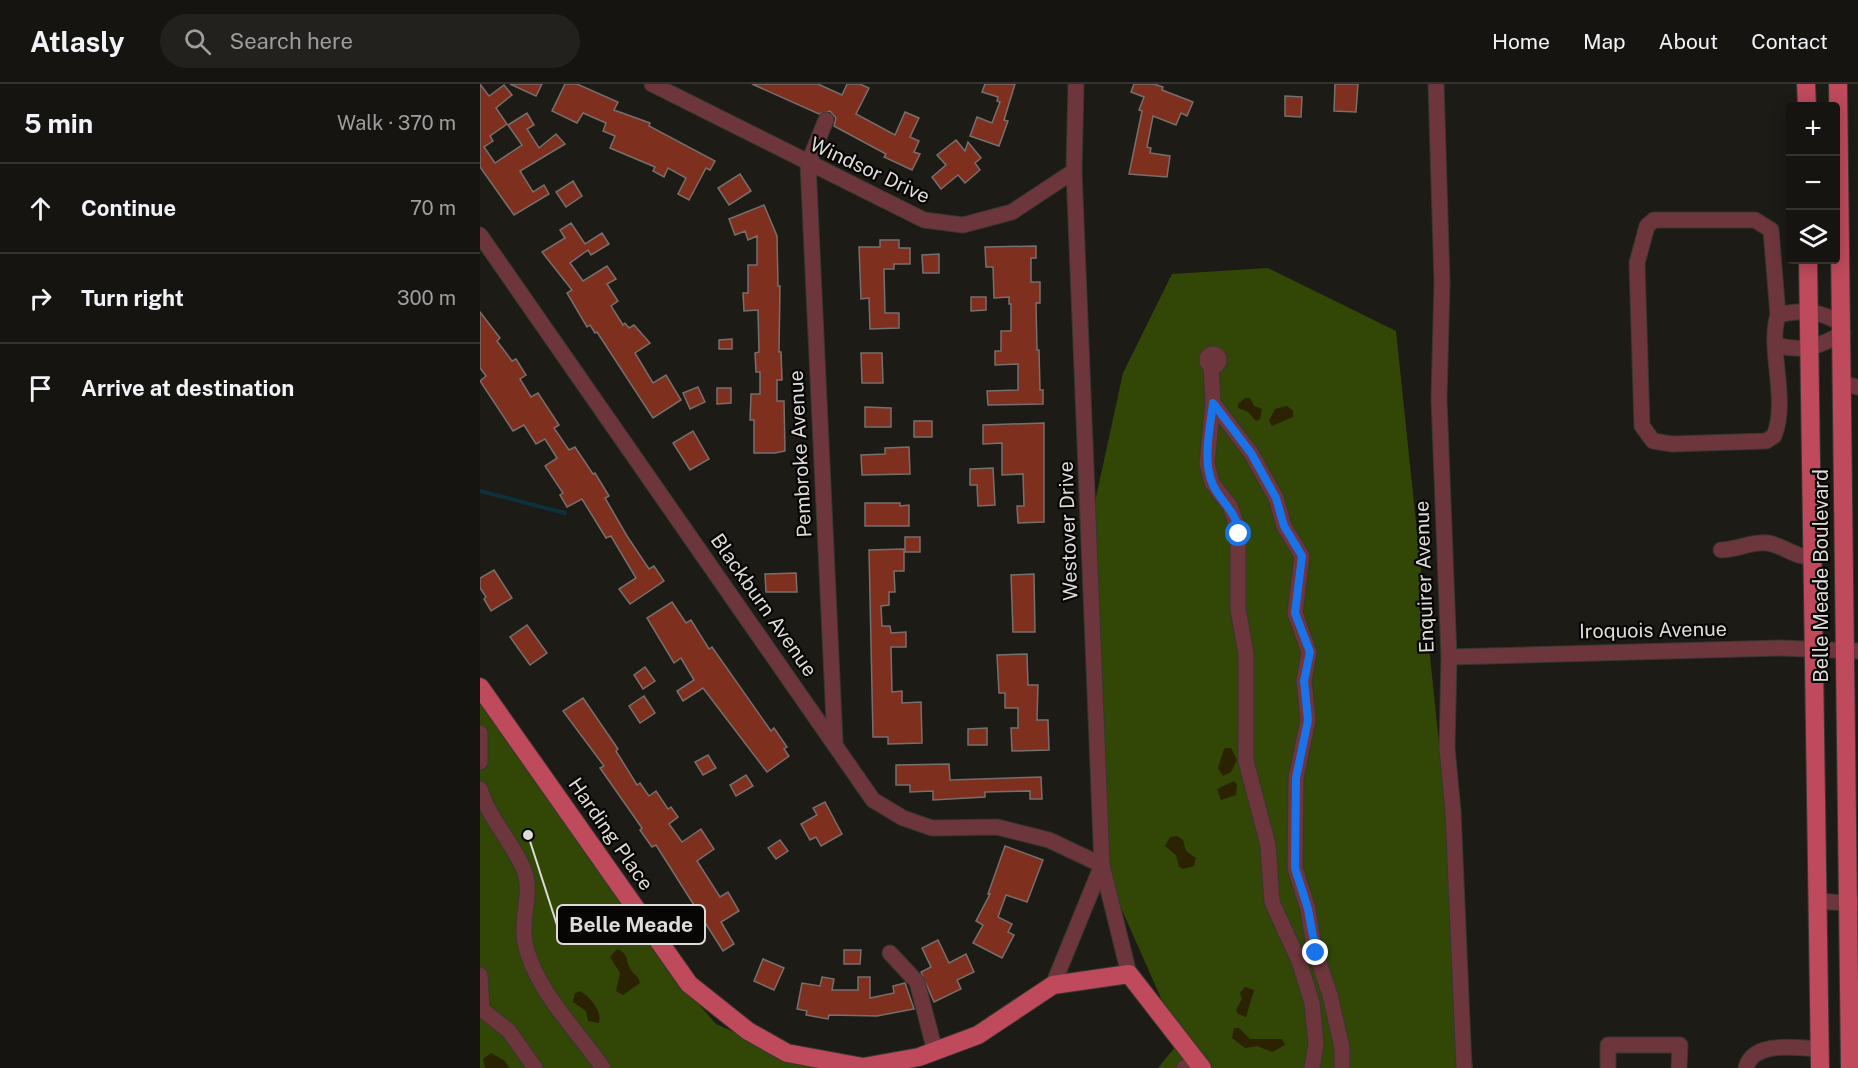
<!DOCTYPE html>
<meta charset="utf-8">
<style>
:root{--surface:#161410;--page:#23211e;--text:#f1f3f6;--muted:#9e9e9f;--line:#353330}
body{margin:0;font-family:"Public Sans",sans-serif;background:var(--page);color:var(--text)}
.controls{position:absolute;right:18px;top:18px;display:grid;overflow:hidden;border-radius:6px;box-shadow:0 3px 15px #0003}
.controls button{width:54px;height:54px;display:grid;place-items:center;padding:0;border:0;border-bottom:2px solid var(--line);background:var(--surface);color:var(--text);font:30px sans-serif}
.stop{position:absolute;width:18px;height:18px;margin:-14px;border:4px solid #1a73e8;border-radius:50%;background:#fff}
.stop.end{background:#1a73e8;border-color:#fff;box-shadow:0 2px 6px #0008}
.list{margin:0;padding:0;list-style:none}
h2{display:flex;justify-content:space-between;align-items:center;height:78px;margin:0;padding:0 24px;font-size:26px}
h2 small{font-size:20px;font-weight:400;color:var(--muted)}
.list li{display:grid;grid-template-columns:39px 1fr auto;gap:18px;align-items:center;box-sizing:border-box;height:90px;padding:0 24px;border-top:2px solid var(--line)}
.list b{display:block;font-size:22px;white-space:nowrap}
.list em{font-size:20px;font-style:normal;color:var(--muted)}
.icon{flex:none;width:33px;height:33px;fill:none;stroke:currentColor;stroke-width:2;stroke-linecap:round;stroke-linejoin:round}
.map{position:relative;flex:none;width:1378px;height:984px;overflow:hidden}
header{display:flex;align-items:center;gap:36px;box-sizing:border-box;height:84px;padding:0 30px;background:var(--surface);border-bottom:2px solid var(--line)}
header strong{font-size:28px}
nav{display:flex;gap:33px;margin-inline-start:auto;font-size:21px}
.search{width:420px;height:54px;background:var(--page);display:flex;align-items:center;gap:15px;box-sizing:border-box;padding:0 21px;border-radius:33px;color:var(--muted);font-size:22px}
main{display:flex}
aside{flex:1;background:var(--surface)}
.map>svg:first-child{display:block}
</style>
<header>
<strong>Atlasly</strong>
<div class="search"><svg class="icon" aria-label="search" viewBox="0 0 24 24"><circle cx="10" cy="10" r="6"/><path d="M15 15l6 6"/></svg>Search here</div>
<nav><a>Home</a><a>Map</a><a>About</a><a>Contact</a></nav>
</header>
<main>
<aside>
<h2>5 min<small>Walk · 370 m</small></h2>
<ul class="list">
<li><svg class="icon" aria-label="ahead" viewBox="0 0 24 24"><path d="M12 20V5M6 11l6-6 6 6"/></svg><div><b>Continue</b></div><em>70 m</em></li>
<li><svg class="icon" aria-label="right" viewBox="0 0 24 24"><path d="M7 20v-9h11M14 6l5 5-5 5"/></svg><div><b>Turn right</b></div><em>300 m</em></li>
<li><svg class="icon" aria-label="arrive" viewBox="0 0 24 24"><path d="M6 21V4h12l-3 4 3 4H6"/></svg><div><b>Arrive at destination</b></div></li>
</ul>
</aside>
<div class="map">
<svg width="1378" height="984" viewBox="0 0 1378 984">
<rect width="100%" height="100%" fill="#1d1b16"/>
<g fill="#324706">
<polygon points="788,184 916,247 993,984 678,984 700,957 622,781 608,450 643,289 692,190"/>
<polygon points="0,613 191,888 236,940 337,984 0,984"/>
</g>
<g fill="#2a2201">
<polygon points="765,314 770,314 774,322 782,325 780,335 776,337 768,328 758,324 758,320"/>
<polygon points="807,322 813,327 813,333 792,342 789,337 795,325"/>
<polygon points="747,664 751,664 757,676 751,688 743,692 738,684 744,665"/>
<polygon points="754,697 757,701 756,711 741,716 737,705"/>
<polygon points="690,753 697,752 703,756 706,767 716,774 714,782 703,785 699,783 696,771 685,762"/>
<path d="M 137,865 C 150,870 145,877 151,886 C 155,892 158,891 160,899 L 143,911 L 136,907 L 140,889 L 130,873 Z"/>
<polygon points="765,903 774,906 766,933 758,930 756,926 762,915 760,909"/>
<path d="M 100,907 C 110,913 122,926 119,939 L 108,937 L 106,927 L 93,918 L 95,909 Z"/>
<polygon points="754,944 759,944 770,955 802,955 805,961 792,968 777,962 765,964 752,954"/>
<polygon points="11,969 25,977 29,984 5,984 3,975"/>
</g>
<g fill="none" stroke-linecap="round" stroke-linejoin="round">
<polyline stroke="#0c323e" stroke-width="4" points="0,407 85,429"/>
</g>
<g fill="#7f2f1e" stroke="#776f6d" stroke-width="1.5">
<polygon points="0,0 9,12 24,1 32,11 16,24 27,40 10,52 13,57 4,63 15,79 42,61 28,41 47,29 54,41 47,45 59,64 76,50 85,60 40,87 53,108 64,101 69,110 34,131 0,83"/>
<polygon points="30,0 62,0 56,12"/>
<polygon points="85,0 97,0 138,18 134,26 170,39 169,42 235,77 230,86 226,84 209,116 198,110 206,94 188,84 184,93 173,87 175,83 130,64 135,52 123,47 126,39 103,29 97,39 72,27"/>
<polygon points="272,0 338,0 362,11 367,0 380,0 389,4 376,30 415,51 425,28 439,34 430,53 439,57 434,68 440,70 432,86 404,73 406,70 354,42 356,34 350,27 339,30"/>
<polygon points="505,0 535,0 524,36 528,37 519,62 490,52 497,33 512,39 520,18 517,17 518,13 502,8"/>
<polygon points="654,0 674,0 683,3 682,6 713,18 707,32 701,29 696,41 673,32 667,63 671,64 670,69 690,72 687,93 649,90 662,27 659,26 664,13 651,8"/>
<polygon points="855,0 878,0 876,28 854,27"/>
<polygon points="805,12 822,13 821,33 805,32"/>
<polygon points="476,56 485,67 488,58 501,74 495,79 500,86 485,99 478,91 461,105 452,93 466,81 457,71"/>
<polygon points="260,90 271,107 249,121 238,104"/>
<polygon points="93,97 102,112 86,123 76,108"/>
<polygon points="284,121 297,152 298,202 300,202 299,268 301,268 302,296 297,296 297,317 304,317 305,367 295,369 274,369 274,336 270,336 271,310 280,310 280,288 276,288 275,269 279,268 278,226 264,227 263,209 268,209 268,181 277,181 277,152 268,156 265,147 255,151 249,135"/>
<polygon points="91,139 105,160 122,149 129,160 111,171 108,166 90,179 103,197 127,182 136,195 127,200 138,217 131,222 143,241 145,239 149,244 154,241 170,259 155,269 173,299 186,291 201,316 173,334 117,248 115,249 110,241 107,243 87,209 92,206 62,168 85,154 80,146"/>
<polygon points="400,156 419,156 419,164 430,164 430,180 414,180 414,185 404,185 405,229 419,229 419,244 390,245 389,214 381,215 379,163 400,163"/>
<polygon points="556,162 556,174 551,174 551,198 560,198 560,219 556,219 557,266 559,266 560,306 563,306 563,320 508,321 507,307 538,306 538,280 515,281 515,267 521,267 521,247 531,247 531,220 529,220 529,213 514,214 513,183 506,183 505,163"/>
<polygon points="459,170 459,189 443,189 442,171"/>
<polygon points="491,213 506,213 506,226 491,227"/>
<polygon points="0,228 20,254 17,257 32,277 36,275 46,291 40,295 51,313 58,309 79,341 74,344 89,366 95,363 113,390 115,389 129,412 125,414 147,452 169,485 174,482 184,497 150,520 139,505 156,494 131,452 126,454 102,415 87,423 80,411 83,409 65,382 77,374 65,355 56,360 44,341 33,347 0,297 6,292 0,284"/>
<polygon points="252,255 252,265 239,265 239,256"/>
<polygon points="381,269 402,269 403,299 382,299"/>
<polygon points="218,303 225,318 210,325 203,309"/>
<polygon points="237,304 251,304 251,319 237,320"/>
<polygon points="385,323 411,324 411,343 385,343"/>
<rect x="434" y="337" width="18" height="16"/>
<polygon points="564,339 564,438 538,439 537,422 544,422 543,390 522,391 522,359 503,360 503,341"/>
<polygon points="213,347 229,375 210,386 193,359"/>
<polygon points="429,363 430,390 382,391 381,371 405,370 405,364"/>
<polygon points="513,384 515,421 498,422 497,401 490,401 490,385"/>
<polygon points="385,419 420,419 420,422 429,421 429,442 385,442"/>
<rect x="425" y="453" width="15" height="15"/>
<polygon points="424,465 424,487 414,487 415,508 409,508 409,521 401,522 402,542 410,542 411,549 426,548 426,563 411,563 412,608 422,607 422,619 441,618 442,659 408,660 408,653 393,653 389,466"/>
<polygon points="14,486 32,514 11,527 4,515 6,513 0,504 0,494"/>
<polygon points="316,489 317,508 286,508 285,490"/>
<polygon points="554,490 555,548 533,548 531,491"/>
<polygon points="192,518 206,539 211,536 229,565 232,563 291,647 294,644 307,663 304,665 309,672 287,688 223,604 203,617 197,607 214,596 201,574 194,579 167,534"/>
<polygon points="47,541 67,569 50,581 30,553"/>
<polygon points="547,570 548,601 558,601 557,636 568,636 569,666 532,667 531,644 538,644 538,624 525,624 525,609 519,609 517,571"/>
<polygon points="165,583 175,597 163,605 154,591"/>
<polygon points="164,612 175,629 160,639 149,622"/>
<polygon points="103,614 138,665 136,667 157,701 160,699 169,712 176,707 188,725 191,723 198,733 189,740 202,758 221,745 234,765 217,777 240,813 248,808 259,827 241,838 254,860 243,867 176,761 172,763 160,746 162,744 120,684 124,682 83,627"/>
<polygon points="507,644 507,661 488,661 488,645"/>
<polygon points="228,671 236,684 223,691 215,678"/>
<polygon points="469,680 470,696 561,693 562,715 550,715 550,707 505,708 505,713 453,716 453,707 430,708 430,701 416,701 416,681"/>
<polygon points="266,691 273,702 256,712 250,701"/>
<polygon points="345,718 362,750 341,762 336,753 330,756 321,740 337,731 333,724"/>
<polygon points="300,756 308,767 296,775 288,764"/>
<polygon points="525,762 563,776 547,818 526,811 518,833 532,840 528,848 534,851 522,874 493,859 503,841 496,837 510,810 508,810"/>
<polygon points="458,856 469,879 486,870 494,888 477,896 481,905 454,918 441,888 451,883 442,864"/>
<polygon points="364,866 381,866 380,880 364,880"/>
<polygon points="283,875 304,884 294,906 274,897"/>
<polygon points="342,893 354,895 352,906 378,906 378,893 390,893 390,914 414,909 413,902 425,899 434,925 397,932 349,931 348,935 326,931 327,927 317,925 322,899 340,902"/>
</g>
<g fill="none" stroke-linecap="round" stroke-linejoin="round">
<g stroke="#383631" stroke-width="17">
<g id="minor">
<polyline points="172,0 444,136 483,141 532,128 594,87"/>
<polyline points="596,0 594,87 622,781 649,890"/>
<polyline points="956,0 962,198 959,315 969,573 967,664 973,727 984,984"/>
<polyline points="346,36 328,80 355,658"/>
<path d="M 1174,136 L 1275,136 L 1291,146 L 1298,231 C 1287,265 1309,315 1294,352 L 1286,357 L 1192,360 L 1173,357 L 1162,342 L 1157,179 L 1167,142 Z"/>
<polyline points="0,151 393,716 423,734 452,744 517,743 569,756 622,781 573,901"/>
<path d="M 1298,231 C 1323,225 1341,227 1362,240"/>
<path d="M 1297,261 C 1322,269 1341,262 1363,249"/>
<circle cx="733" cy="276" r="6"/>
<polyline points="731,282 733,319 727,379 732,399 750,422 758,445 758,525 766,570 766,677 788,761 792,818 819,877 832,919 836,960 832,984"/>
<polyline points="1363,300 1378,303"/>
<polyline points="733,319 771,369 796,414 804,442 822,472 815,529 829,568 824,597 828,636 816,694 815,784 828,825 834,863 850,911 862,964 862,984"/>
<path d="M 1241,466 C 1257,466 1272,457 1287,459 C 1304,461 1312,473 1332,473"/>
<polyline points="969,573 1300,564 1378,567"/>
<polyline points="0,649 0,678"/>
<path d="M 0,705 C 9,735 32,757 44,786 C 53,808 40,835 45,859 C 55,906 97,946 123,984"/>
<polyline points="1338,817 1378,820"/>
<polyline points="410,869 437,898 455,967"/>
<polyline points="0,891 2,926"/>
<polyline points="0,924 29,947 55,984"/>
<polyline points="1128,982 1128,961 1200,961 1199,984"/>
<polyline points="704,984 716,976"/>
<path d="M 1266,984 C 1273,956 1317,964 1339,965"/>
</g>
</g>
<g stroke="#383631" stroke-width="20">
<g id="major">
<polyline points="1326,0 1327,22"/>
<polyline points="1358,0 1370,984"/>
<polyline points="1328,176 1340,984"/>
<polyline points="0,603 209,900 268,947 307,969 383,983 439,973 498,951 573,901 649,890 722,984"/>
</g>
</g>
<use href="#minor" stroke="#6d363c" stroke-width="15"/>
<use href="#major" stroke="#be4a5b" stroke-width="18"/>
</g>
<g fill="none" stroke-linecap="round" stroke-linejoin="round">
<path stroke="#1a73e8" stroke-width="8" d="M 759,450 C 757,427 742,420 733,401 C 722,377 730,345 733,319 L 771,369 L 796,414 L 804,442 L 822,472 L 815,529 L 830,568 L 824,597 L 828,636 L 816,694 L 815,784 L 828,825 L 836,869"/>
</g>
<g text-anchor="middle" stroke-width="4.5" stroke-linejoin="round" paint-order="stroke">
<g font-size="20" fill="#dedcd9" stroke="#070605">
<text transform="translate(390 86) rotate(25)" y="7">Windsor Drive</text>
<text transform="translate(320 370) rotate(-93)" y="7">Pembroke Avenue</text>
<text transform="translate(588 447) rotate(-92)" y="7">Westover Drive</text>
<text transform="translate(1341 492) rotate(-90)" y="7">Belle Meade Boulevard</text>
<text transform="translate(944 493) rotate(-92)" y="7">Enquirer Avenue</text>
<text transform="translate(284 521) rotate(55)" y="7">Blackburn Avenue</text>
<text transform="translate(1173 546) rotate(-1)" y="7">Iroquois Avenue</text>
<text transform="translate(131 750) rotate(55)" y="7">Harding Place</text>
</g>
</g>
<path fill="none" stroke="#dedcd9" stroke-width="2" d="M48 751L77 841"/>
<circle fill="#dedcd9" stroke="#070605" stroke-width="2" cx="48" cy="751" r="6"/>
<rect fill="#070605" stroke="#dedcd9" stroke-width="2" x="77" y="821" width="148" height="39" rx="6"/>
<g font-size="21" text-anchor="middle" font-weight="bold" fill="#dedcd9">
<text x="151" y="848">Belle Meade</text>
</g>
</svg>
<div class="controls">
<button>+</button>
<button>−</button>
<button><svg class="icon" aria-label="layers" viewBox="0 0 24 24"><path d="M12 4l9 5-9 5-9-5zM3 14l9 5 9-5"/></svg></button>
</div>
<div class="stop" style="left:759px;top:450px"></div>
<div class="stop end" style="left:836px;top:869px"></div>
</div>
</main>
